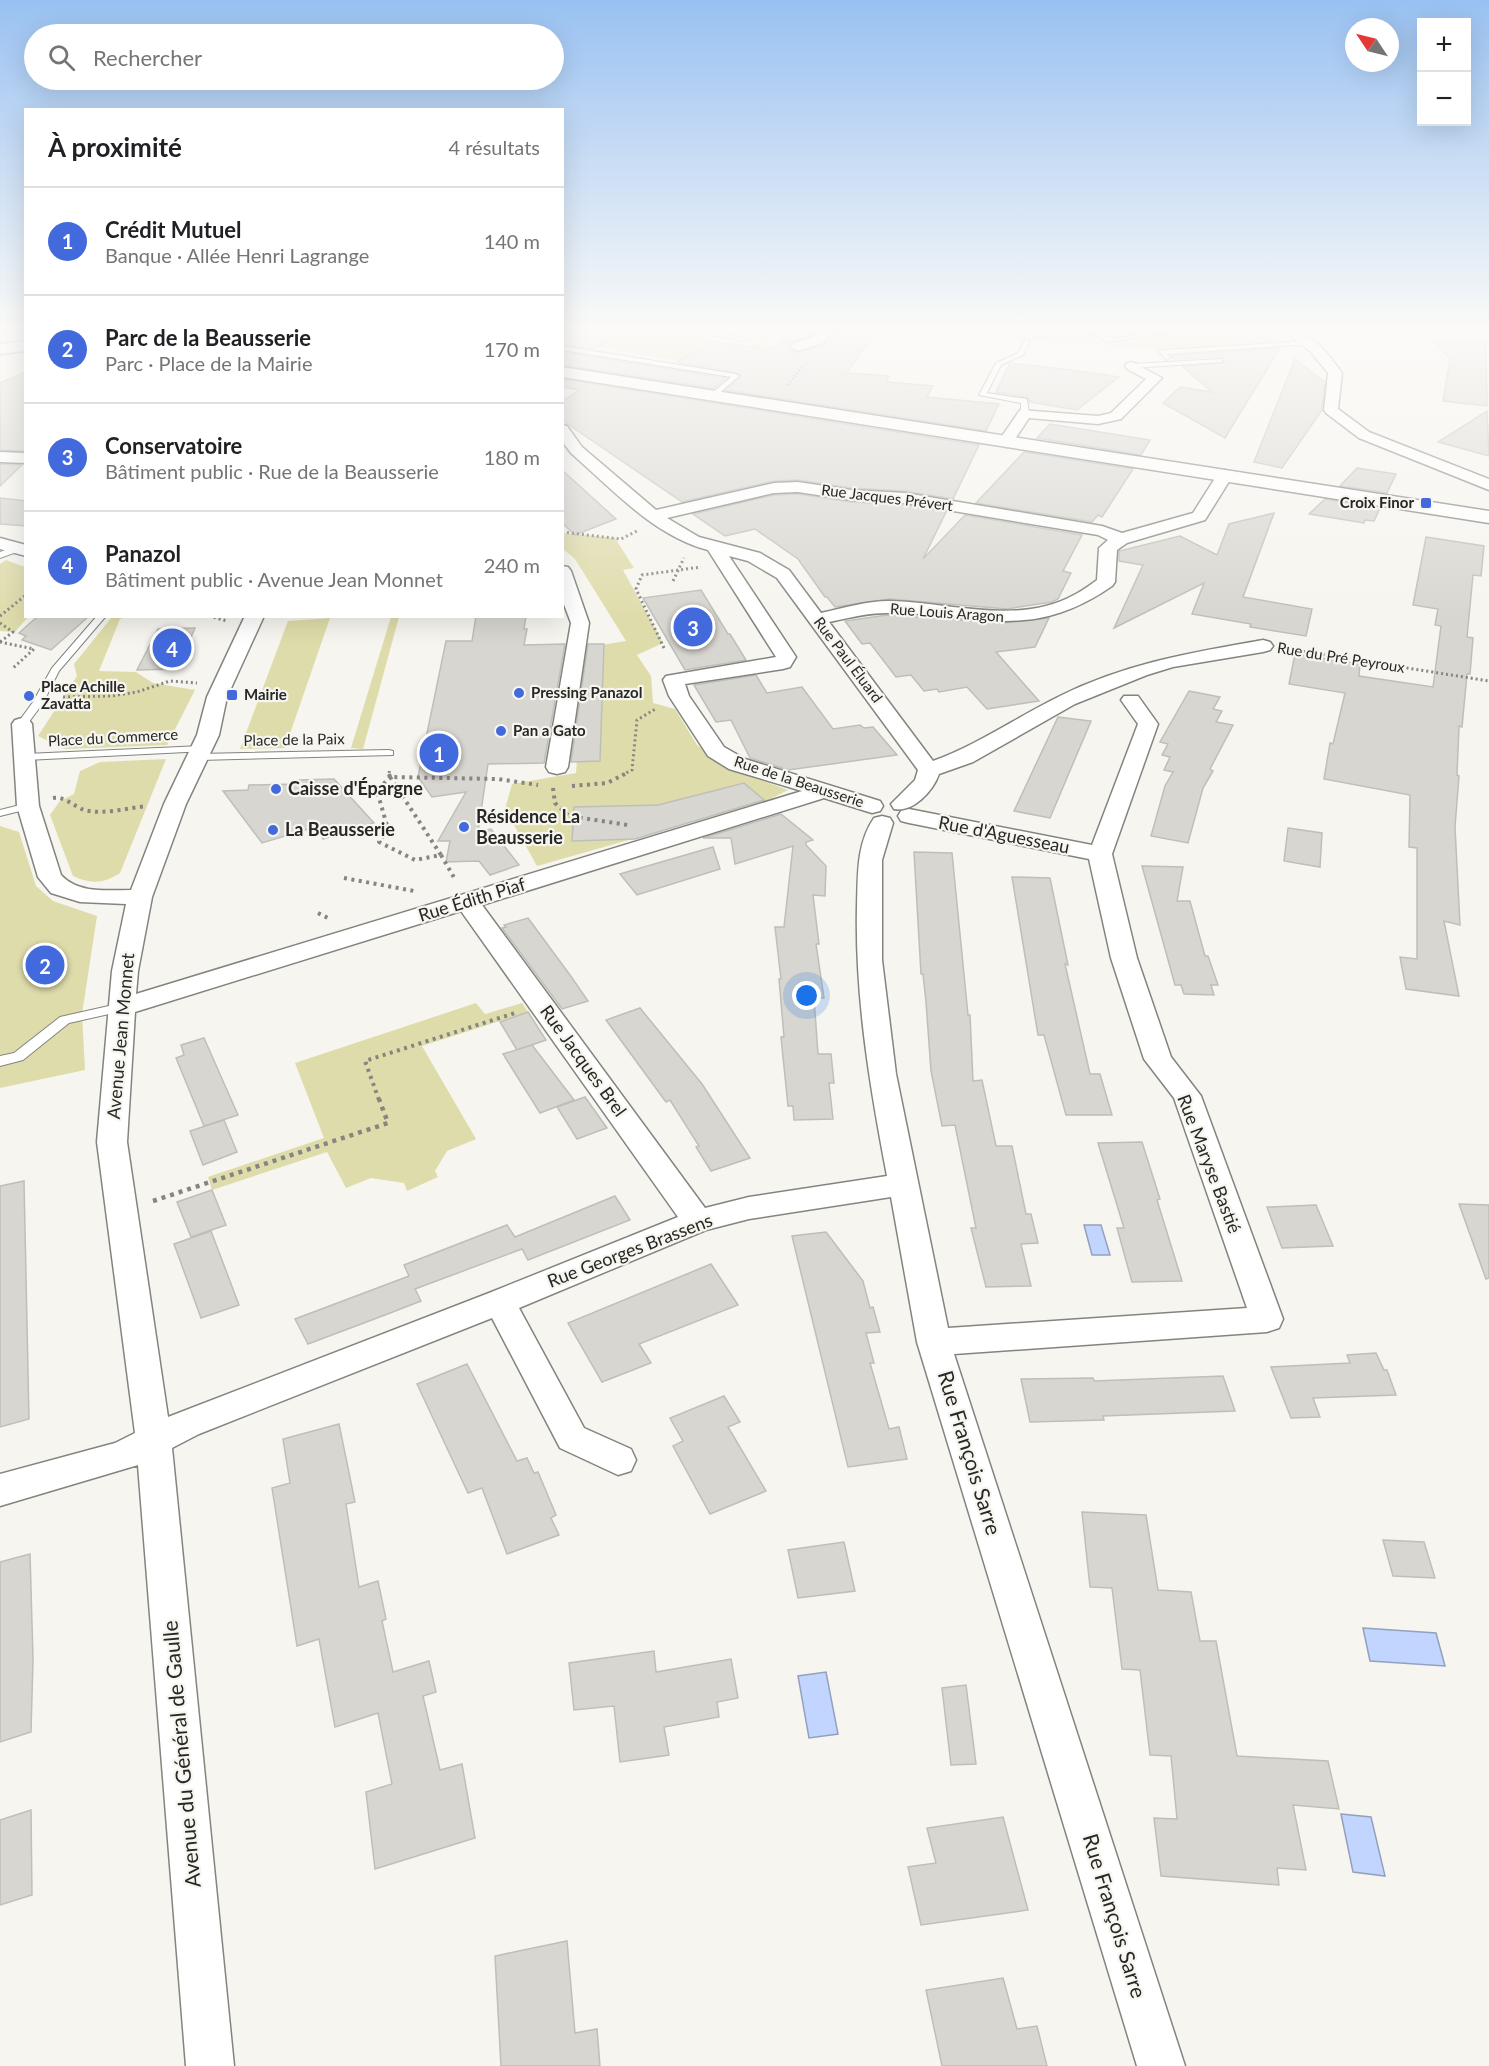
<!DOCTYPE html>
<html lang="fr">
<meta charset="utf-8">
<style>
:root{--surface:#fff;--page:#f2f2f2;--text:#202124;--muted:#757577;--line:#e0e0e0;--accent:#436adc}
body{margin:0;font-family:Lato,sans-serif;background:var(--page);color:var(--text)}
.controls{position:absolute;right:18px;top:18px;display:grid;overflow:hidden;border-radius:0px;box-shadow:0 6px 24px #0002}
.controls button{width:54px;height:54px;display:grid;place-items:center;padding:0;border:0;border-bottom:2px solid var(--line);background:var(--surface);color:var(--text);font:30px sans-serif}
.compass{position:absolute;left:1345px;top:18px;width:54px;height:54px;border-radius:50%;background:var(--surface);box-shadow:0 6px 24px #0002;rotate:305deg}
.you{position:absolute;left:807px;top:996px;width:21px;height:21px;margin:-15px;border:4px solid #fff;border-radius:50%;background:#1a73e8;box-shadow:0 0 0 9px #1a73e833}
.badge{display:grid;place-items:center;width:39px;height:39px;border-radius:50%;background:var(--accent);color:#fff;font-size:20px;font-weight:700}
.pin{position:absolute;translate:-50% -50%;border:3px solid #fff;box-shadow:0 2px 6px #0006}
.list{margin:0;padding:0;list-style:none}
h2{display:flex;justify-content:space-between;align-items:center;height:78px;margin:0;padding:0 24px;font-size:26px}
h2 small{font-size:20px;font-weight:400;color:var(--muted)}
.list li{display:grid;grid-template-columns:39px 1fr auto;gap:18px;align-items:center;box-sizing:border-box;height:108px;padding:0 24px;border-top:2px solid var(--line)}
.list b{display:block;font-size:22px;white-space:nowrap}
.list p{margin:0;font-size:20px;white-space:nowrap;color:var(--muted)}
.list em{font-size:20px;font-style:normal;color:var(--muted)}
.icon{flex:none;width:33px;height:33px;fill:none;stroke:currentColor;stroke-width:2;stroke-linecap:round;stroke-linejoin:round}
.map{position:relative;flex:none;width:1489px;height:2066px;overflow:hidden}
.search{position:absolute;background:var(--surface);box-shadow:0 6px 24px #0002;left:24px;top:24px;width:540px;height:66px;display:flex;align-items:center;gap:15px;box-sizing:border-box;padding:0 21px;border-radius:33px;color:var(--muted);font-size:22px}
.panel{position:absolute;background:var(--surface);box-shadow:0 6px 24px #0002;left:24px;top:108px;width:540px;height:510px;border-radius:0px}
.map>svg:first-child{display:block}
</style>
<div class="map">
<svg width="1489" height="2066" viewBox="0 0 1489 2066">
<rect width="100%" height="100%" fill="#f6f5ef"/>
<g fill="#dfdcab">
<path d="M 562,331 C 574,331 620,334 626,331 C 644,331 673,328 689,334 C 696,336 700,339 707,340 L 690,352 L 735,359 L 765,336 L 741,331 L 778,331 L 746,372 L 563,341 Z"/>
<polygon points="966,331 1024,331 1034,337 1045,336 1037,331 1266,331 1281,344 1166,350 965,333"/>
<polygon points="563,533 615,538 634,568 623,570 663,643 637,655 651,676 653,703 675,709 697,745 727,768 788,790 766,801 537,866 505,809 512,784 576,773 584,658 602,645 626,641 575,559 563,549"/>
<polygon points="6,560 25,567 26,616 28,617 15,632 0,631 0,564"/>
<polygon points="112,617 127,617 120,619 99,671 136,672 153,683 195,690 167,745 65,749 38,736 77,676 74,664"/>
<polygon points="391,617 399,617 363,749 351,748"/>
<polygon points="330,618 285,748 240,749 288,621"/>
<path d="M 166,759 L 120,873 C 104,884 90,884 73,876 L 50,815 L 60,801 L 74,794 L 80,771 L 100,762 Z"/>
<polygon points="0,826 19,832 36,886 53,901 97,916 82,1014 85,1070 0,1088"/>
<polygon points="476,1003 485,1014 522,1003 528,1012 422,1046 476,1139 447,1151 435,1171 438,1177 407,1191 404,1183 371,1178 346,1188 327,1152 212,1190 208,1177 324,1138 295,1063"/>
</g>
<g fill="#c2d5ff" stroke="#94a1be" stroke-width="1.5">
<polygon points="1084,1225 1101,1225 1110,1255 1092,1255"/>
<polygon points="1363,1628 1436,1633 1445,1666 1370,1661"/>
<polygon points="826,1672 838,1734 809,1738 798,1676"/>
<polygon points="1341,1814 1371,1817 1385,1876 1353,1872"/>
</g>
<g fill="#d7d6d0" stroke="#bfbfb9" stroke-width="1.5">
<polygon points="562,331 624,331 594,349 562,344"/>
<polygon points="788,331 816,331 812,335 790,343 788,348 798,353 824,345 835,331 876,331 847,373 889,376 886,382 933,386 927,397 999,404 986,431 726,390 740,378 740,374 677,362 710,341 767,349 775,348"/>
<polygon points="1435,341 1486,342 1487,406 1443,401 1450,360"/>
<polygon points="1280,348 1225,438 1163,403 1180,387 1212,392 1183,367 1225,362 1221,357 1174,359 1171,356"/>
<polygon points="562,352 726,378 714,388 562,365"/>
<polygon points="1295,359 1325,382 1322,410 1282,468 1254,462"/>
<polygon points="1010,363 1071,370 1119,377 1077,410 1030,402 1027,397 996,392"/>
<polygon points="26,372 26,451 0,450 0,383"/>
<polygon points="562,379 979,445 953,499 905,491 851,488 798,480 774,481 682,502 562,420 562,401 580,390 562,387"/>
<polygon points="1487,411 1489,456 1438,442"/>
<polygon points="1050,424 1150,440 1141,455 1037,438"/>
<polygon points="1024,452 1133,469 1102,517 1098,515 1092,522 976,503"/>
<polygon points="0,464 22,465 0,486"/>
<polygon points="1357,468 1396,474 1387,493 1340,486"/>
<polygon points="562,470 616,519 575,535 562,523"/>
<polygon points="798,494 851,502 905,505 946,512 923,559 965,515 1082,535 1063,571 1071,573 1058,599 1052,602 1007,609 889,599 835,607 827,597 825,597 798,559 755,529 725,536 693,514 774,495"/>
<polygon points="0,498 26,501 26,526 0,524"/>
<polygon points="1325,499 1380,508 1374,521 1365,520 1364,523 1309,514"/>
<polygon points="1274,513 1243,597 1312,609 1306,636 1250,627 1251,624 1192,614 1204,583 1114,628 1143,565 1119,561 1119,551 1180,536 1217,555 1229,524"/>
<polygon points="1426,537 1484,546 1481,576 1473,575 1467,637 1473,638 1470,674 1467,674 1462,727 1459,726 1457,775 1459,776 1455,827 1460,925 1444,921 1459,996 1406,989 1400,957 1417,959 1417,848 1409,847 1410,795 1324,779 1330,743 1333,744 1345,693 1289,684 1295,654 1360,664 1359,676 1433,687 1441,626 1435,625 1438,609 1413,605"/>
<polygon points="701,590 728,634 730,634 746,660 685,670 643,598"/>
<polygon points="887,615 1002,623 1049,618 1035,647 996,652 1039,701 987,709 967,687 939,692 937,689 924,691 911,675 896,677 870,643 862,644 845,621"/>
<polygon points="38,616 89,616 51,650 22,640 26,636 19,633"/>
<polygon points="476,616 526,616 524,629 527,629 524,645 565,644 544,763 488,764 478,832 491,829 519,865 490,875 479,861 446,862 450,841 438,841 466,792 432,797 418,777 446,641 472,641"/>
<polygon points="195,628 177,669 137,670 158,629"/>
<polygon points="588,644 604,644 600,761 571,762"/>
<polygon points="756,675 767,693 802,687 833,729 860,725 864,728 873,727 897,755 788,770 750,758 731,720 716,722 694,685"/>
<polygon points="1189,691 1220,697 1213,709 1222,711 1216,722 1233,725 1210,769 1213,771 1203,788 1188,843 1151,836 1165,786 1173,772 1164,770 1170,757 1162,755 1168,744 1160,742"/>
<polygon points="1058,717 1091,721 1050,818 1014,811"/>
<polygon points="334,779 374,823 323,839 315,827 262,843 223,791 248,790 249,785 297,784 299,780"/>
<polygon points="744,783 764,800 635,839 572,841 574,807 658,805"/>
<polygon points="781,814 813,840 806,842 806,845 826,866 825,896 813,895 819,944 816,944 824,998 814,998 818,1054 831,1054 834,1083 829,1083 833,1119 794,1120 793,1106 788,1106 781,1037 784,1037 779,979 781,979 775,927 784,927 793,846 735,864 731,838 703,838"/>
<polygon points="1288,828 1322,833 1320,867 1284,861"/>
<polygon points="713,847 720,869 637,895 620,874"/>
<polygon points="914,852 952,853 968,1015 970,1015 973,1081 982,1080 996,1146 1012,1146 1026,1214 1031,1214 1038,1243 1021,1244 1031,1286 986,1287 971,1228 976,1228 955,1125 942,1126 931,1071 926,1002 923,974 921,974"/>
<polygon points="1142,866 1183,867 1177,901 1190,901 1205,956 1208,956 1218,985 1211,985 1214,995 1184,994 1181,985 1175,985"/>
<polygon points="1012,877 1050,878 1068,965 1065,964 1090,1074 1100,1074 1112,1115 1066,1115 1044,1035 1038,1035"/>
<polygon points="528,918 570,975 588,1001 562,1009 502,928 506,927 504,925"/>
<polygon points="640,1008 702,1084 750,1158 711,1171 696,1147 699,1146 670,1100 666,1102 606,1020"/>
<polygon points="528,1012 546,1040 517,1050 500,1022"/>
<polygon points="204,1038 238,1115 204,1126 176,1058 184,1055 181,1045"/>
<polygon points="532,1045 574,1100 540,1113 503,1054"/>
<polygon points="585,1097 607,1128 577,1139 557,1107"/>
<polygon points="224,1120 237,1152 203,1165 190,1131"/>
<polygon points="1142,1142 1160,1199 1157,1200 1182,1281 1132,1282 1117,1228 1124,1228 1098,1143"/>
<polygon points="24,1181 29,1419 0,1427 0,1186"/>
<polygon points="212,1190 226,1225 191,1237 177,1202"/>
<polygon points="615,1196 630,1220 528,1260 522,1249 415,1289 421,1301 385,1315 308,1344 295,1319 409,1276 404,1265 507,1225 515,1237"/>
<polygon points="1459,1204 1489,1205 1489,1278 1486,1279"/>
<polygon points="1316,1205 1333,1246 1282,1248 1267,1207"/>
<polygon points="211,1231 239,1305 201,1318 174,1244"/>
<polygon points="826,1232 863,1281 870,1308 873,1307 880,1332 866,1333 874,1363 870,1363 889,1429 899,1427 907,1459 848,1467 792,1236"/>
<polygon points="711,1264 738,1305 639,1344 651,1363 602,1382 568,1323"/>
<polygon points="1376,1353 1384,1370 1387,1370 1396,1395 1313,1398 1320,1417 1291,1418 1271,1367 1350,1363 1347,1355"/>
<polygon points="467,1364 517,1461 527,1458 534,1473 538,1472 556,1515 551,1518 559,1535 507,1554 482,1488 468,1493 417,1384"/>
<polygon points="1223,1376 1235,1411 1103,1416 1104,1420 1030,1422 1021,1379 1093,1378 1094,1381"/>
<polygon points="724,1396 740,1422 728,1427 766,1491 710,1514 673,1446 683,1441 670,1418"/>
<polygon points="339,1424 355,1502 346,1504 359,1587 378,1581 386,1619 382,1621 393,1672 429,1661 436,1692 423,1696 440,1770 462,1764 475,1838 375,1869 366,1792 392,1784 378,1713 335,1727 319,1639 297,1646 272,1488 290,1483 283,1439"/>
<polygon points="1082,1512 1146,1515 1158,1590 1191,1592 1200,1641 1216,1641 1237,1756 1328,1761 1339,1809 1293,1805 1306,1870 1277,1868 1279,1885 1161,1876 1154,1818 1177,1819 1171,1756 1150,1755 1140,1670 1122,1669 1112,1588 1090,1587"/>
<polygon points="1383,1540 1424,1542 1435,1578 1393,1576"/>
<polygon points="844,1542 855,1591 798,1598 788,1550"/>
<polygon points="30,1554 33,1658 31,1732 0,1742 0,1562"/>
<polygon points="654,1651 656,1672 731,1659 738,1698 717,1702 719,1717 664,1727 669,1755 620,1762 614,1706 574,1710 569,1663"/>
<polygon points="966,1685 976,1764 951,1765 942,1688"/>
<polygon points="31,1810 32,1895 0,1905 0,1820"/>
<polygon points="1003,1817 1028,1910 921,1925 908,1867 936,1863 927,1828"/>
<polygon points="567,1941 575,2033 597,2029 600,2066 501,2066 495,1956"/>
<polygon points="1003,1978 1017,2029 1037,2026 1047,2066 942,2066 926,1990"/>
</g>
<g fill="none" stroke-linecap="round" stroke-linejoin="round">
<g stroke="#84847f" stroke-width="2">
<g id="lane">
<polygon points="702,331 750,339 747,341 709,335"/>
<polygon points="1027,331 1034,331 1043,337 1038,338"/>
<path d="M 1088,331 C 1097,330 1102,337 1110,338 C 1132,339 1156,329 1179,331 L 1108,342 Z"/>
<polygon points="1025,340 1030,341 1023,355 1001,365 987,393 1027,399 1029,413 1025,415 1021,413 1021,403 979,395 996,363 1018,353"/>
<polygon points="1309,341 1311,344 1167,354 1170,358 1167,360 1159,352 1162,350"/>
<polygon points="562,346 736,374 739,376 715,397 712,397 712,393 731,377 562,350"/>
<polygon points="1221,359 1223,362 1132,368 1129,366 1132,364"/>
<polygon points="19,545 22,546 22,550 0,558 0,552"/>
<polygon points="97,616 106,616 59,671 43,703 26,726 18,726 17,724 33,702 52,668"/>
<polygon points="202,746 206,747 206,751 26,760 21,757 26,754"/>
<polygon points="389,750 393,751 393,755 199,760 194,757 199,754"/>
<polygon points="28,803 34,806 32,808 0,816 0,810"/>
<polygon points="122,1003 129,1007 127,1010 69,1023 23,1060 0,1066 0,1056 14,1053 60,1017"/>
</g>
</g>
<g stroke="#84847f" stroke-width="3">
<g id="street">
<polygon points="819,331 833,331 823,343 797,351 790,347 792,344 813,337"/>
<path d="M 1285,331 C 1312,331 1327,352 1342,373 L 1338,409 L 1369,432 L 1489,479 L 1489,490 L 1359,438 L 1326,413 L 1324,410 L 1328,373 L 1310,351 Z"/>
<polygon points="1132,362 1162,378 1121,419 1098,424 1029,418 1011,445 1006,447 998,442 1020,410 1098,416 1111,413 1146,379 1127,369 1125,366 1127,363"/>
<path d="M 562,425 L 567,426 L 582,447 L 656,510 L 774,483 L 798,482 L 851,490 L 905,493 L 1102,526 L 1122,533 L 1193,513 L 1219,472 L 1225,470 L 1233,475 L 1205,520 L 1127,543 L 1117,550 L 1115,582 L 1112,586 C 1028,644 978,612 887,613 C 867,613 848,618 829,622 L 933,761 C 978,745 1017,717 1060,696 C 1127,663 1190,653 1263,640 L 1270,642 L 1273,646 L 1270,650 L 1263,652 L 1173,667 L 1147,675 L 1075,704 L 973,762 L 939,774 C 933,791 913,813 894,809 L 891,804 L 915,780 L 918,770 L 777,578 L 748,561 L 729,556 L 796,657 L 790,667 L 783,669 L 685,684 L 689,696 L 724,747 L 745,759 L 880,801 L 883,806 L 880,811 L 872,813 L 824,798 L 482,905 L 705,1208 L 749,1197 L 887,1176 C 870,1087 855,998 857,907 C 858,877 856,844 874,818 L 882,816 L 890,818 L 893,823 L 882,860 L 882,960 L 896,1074 L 948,1328 L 1247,1308 L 1174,1098 L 1144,1059 L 1111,958 L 1089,859 L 909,823 L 901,821 L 898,816 L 901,811 L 909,809 L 1092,845 L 1138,724 L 1121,700 L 1124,696 L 1138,696 L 1158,724 L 1112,854 L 1137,958 L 1171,1057 L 1201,1096 L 1283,1319 L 1279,1328 L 1267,1332 L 954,1354 L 1185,2066 L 1137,2066 L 917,1342 L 891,1197 L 749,1219 L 706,1230 L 519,1308 L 584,1428 L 631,1449 L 636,1460 L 631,1471 L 618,1475 L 560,1448 L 492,1318 L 199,1434 L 172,1448 L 234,2066 L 186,2066 L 138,1465 L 0,1506 L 0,1474 L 115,1443 L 135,1433 L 97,1142 L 112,971 L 126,904 L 80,902 L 51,893 L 38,877 L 17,806 L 12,724 L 15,720 L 22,718 L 29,720 L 32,724 L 39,806 L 61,875 C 79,894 107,890 131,890 L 164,804 L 197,735 L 207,697 L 245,616 L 264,616 L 227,697 L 219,735 L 186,804 L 152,897 L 138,971 L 136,994 L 802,791 L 729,769 L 708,756 L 669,696 L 663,680 L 666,676 L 776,657 L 708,550 C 654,536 612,489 571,453 L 562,441 ZM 798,492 L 851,500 L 905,503 L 1098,535 L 1108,540 L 1099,548 L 1097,580 C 1090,585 1082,591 1074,595 C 1018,626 949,602 889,601 C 866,601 844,608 821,613 L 789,570 L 760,553 L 699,537 L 667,518 L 774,493 ZM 461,911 L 678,1217 L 489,1293 L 168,1417 L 127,1142 L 135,1012 Z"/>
<polygon points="0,452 26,453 26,463 0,462"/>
<polygon points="0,538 26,545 26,556 0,549"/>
<polygon points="562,566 568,567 571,571 589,623 568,767 565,772 557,774 549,772 546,767 571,623 562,599"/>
</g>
</g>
<g stroke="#84847f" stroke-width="3">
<g id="secondary">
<polygon points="26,341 26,351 0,354 0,344"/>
<polygon points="562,367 1489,511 1489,523 562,377"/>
</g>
</g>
<polyline stroke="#868581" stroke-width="2" stroke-dasharray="1.5 2" stroke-linecap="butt" points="788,385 802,367"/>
<g stroke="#868581" stroke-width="3" stroke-dasharray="2 3" stroke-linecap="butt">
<polyline points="562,532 621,539 637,531"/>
<polyline points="673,581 684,558"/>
<polyline points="0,616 26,595"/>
<polyline points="209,616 227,621"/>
<polyline points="0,623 13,632 0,642"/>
<polyline points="0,642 34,649 13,668"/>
<polyline points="664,648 636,589 642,575 701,567"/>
<polyline points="1288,649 1489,681"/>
<polyline points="63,697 111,696 137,692 170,681 197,683"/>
<polyline points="389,771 390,775"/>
<polyline points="622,775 632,770 637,720 657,708"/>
</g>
<g stroke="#868581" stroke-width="4" stroke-dasharray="3 4.5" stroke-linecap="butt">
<polyline points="389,774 390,777 498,779 538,785"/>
<polygon points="390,777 441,855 415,860 379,842 388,829 377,791"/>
<polyline points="572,786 607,783 625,774"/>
<polyline points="553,788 555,803 569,816 628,825"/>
<path d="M 53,798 C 64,796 74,806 84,810 C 103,815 128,808 147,806"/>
<polyline points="441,855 456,881"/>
<polyline points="344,878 414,891"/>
<polyline points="318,913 328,918"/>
<polyline points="379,1100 365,1061 515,1013"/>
</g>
<polyline stroke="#868581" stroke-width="4.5" stroke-dasharray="4 5" stroke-linecap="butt" points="153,1201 388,1123 379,1099"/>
<use href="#lane" fill="#fff" fill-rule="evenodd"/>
<use href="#street" fill="#fff" fill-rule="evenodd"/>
<use href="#secondary" fill="#fff" fill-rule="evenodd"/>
</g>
<linearGradient id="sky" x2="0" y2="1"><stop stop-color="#99c1f1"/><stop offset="0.53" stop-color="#fbfaf8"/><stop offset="1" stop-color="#fbfaf8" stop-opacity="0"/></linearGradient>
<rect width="1489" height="620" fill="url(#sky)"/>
<g fill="#436adc" stroke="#f6f5ef" stroke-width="2">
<rect x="1420" y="497" width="12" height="12" rx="3"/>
<circle cx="519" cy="693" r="6"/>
<rect x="226" y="689" width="12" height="12" rx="3"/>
<circle cx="29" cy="696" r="6"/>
<circle cx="501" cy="731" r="6"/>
<circle cx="276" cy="789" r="6"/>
<circle cx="464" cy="827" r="6"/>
<circle cx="273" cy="830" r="6"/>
</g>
<g text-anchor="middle" stroke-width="4.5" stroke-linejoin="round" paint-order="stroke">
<g font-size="15" fill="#272725" stroke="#f6f5ef">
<text transform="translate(887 498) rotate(7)" y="5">Rue Jacques Prévert</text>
<text transform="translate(947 613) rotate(4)" y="5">Rue Louis Aragon</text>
<text transform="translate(1341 658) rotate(9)" y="5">Rue du Pré Peyroux</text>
<text transform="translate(848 660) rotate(53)" y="5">Rue Paul Éluard</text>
<text transform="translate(113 738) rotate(-3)" y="5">Place du Commerce</text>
<text transform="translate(294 740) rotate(-1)" y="5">Place de la Paix</text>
<text transform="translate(799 782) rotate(18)" y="5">Rue de la Beausserie</text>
</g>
<g font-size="15" font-weight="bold" fill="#272725" stroke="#f6f5ef" text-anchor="start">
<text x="1414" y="508" text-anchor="end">Croix Finor</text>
<text x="41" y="692">Place Achille<tspan x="41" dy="17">Zavatta</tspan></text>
<text x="531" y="698">Pressing Panazol</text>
<text x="244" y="700">Mairie</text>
<text x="513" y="736">Pan a Gato</text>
</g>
<g font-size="18" font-weight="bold" fill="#272725" stroke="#f6f5ef" text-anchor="start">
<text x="288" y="795">Caisse d'Épargne</text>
<text x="476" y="823">Résidence La<tspan x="476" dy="21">Beausserie</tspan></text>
<text x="285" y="836">La Beausserie</text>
</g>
<g font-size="18" fill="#272725" stroke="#f6f5ef">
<text transform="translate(1004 835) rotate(11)" y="6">Rue d'Aguesseau</text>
<text transform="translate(472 900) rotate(-17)" y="6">Rue Édith Piaf</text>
<text transform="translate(121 1036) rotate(-85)" y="6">Avenue Jean Monnet</text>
<text transform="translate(583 1061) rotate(54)" y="6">Rue Jacques Brel</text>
<text transform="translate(1209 1164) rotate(69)" y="6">Rue Maryse Bastié</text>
<text transform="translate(630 1251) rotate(-21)" y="6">Rue Georges Brassens</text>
</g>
<g font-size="21" fill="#272725" stroke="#f6f5ef">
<text transform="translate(969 1453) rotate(73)" y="7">Rue François Sarre</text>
<text transform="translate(182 1754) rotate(-95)" y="7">Avenue du Général de Gaulle</text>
<text transform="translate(1114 1916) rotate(73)" y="7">Rue François Sarre</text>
</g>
</g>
</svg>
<div class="controls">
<button>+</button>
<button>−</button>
</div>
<svg class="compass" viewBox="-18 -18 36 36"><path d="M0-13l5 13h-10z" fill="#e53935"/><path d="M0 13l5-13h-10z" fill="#757577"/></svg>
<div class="you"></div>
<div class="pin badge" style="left:439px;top:753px">1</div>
<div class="pin badge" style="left:45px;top:965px">2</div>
<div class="pin badge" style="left:693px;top:627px">3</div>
<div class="pin badge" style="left:172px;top:648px">4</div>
<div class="search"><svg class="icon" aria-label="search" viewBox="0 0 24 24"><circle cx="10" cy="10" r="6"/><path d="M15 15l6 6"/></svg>Rechercher</div>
<section class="panel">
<h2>À proximité<small>4 résultats</small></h2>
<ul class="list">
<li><span class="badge">1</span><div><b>Crédit Mutuel</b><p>Banque · Allée Henri Lagrange</p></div><em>140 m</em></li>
<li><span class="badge">2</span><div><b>Parc de la Beausserie</b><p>Parc · Place de la Mairie</p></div><em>170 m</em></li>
<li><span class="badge">3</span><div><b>Conservatoire</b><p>Bâtiment public · Rue de la Beausserie</p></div><em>180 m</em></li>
<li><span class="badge">4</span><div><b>Panazol</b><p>Bâtiment public · Avenue Jean Monnet</p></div><em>240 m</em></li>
</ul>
</section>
</div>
